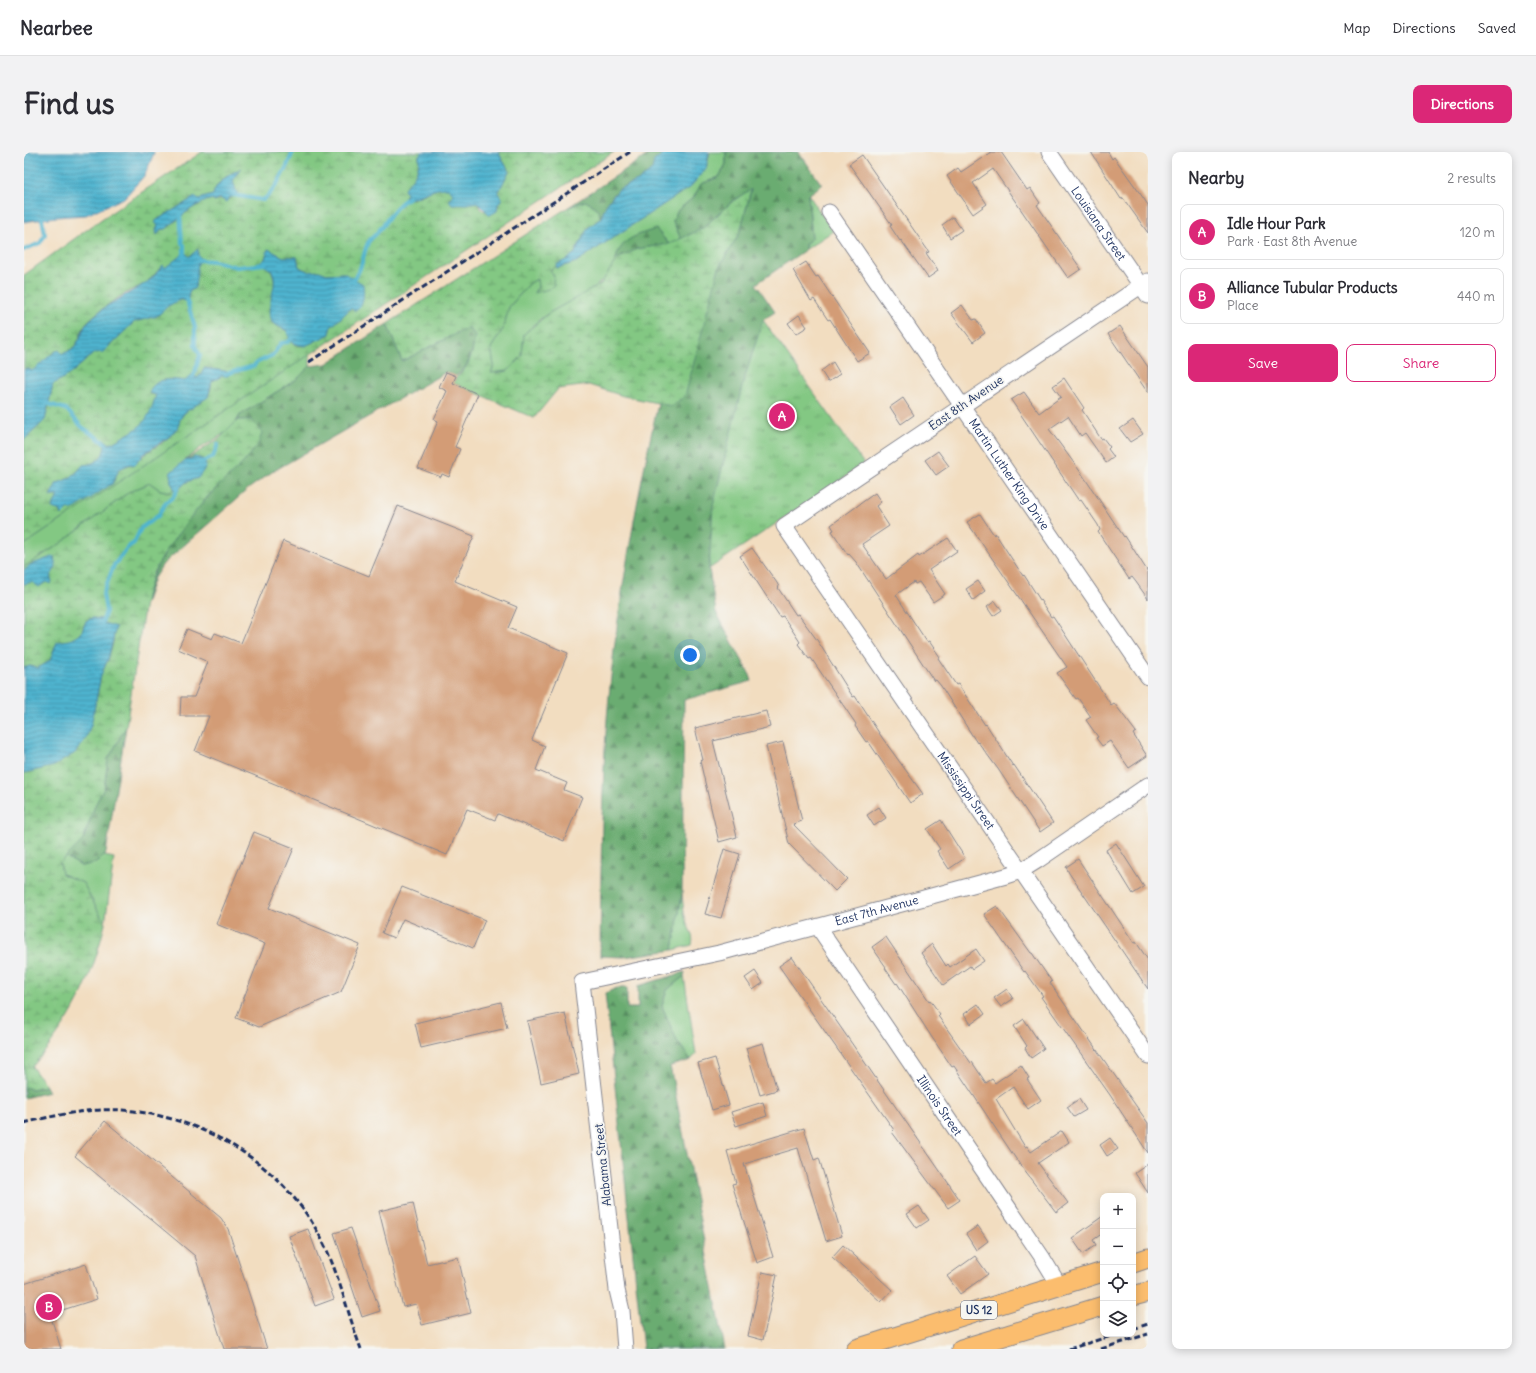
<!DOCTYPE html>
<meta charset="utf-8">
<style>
:root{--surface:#fff;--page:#f2f2f3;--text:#2b2b33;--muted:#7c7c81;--line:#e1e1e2;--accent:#db2777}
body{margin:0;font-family:Delius,sans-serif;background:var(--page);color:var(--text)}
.controls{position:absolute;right:12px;bottom:12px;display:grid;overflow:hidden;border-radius:8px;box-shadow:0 2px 10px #0003}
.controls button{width:36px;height:36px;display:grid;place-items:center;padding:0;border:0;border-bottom:1px solid var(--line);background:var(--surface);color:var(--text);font:20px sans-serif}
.you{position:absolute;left:666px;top:503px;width:14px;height:14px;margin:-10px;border:3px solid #fff;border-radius:50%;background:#1a73e8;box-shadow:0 0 0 6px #1a73e833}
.badge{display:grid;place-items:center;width:26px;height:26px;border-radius:50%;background:var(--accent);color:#fff;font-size:13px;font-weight:700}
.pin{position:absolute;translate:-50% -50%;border:2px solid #fff;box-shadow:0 1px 4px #0006}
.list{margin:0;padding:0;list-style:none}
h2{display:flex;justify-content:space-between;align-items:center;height:52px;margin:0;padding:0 16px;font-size:17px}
h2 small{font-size:13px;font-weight:400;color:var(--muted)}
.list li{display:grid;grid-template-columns:26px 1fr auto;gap:12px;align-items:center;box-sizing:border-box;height:56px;margin:0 8px 8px;padding:0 8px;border:1px solid var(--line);border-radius:8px}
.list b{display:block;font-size:15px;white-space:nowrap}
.list p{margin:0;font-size:13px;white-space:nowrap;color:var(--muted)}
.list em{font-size:13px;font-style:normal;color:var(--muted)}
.actions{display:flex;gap:8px;padding:12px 16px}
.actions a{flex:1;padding:9px 0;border:1px solid var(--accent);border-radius:8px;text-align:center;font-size:14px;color:var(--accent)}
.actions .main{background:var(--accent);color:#fff}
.icon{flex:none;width:22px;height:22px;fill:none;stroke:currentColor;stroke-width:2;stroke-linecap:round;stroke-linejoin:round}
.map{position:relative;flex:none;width:1124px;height:1197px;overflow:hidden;border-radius:8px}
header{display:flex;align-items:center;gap:24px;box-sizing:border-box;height:56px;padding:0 20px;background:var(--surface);border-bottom:1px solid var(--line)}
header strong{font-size:19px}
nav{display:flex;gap:22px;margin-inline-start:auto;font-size:14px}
.intro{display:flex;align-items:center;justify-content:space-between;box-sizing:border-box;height:96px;padding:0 24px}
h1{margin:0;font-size:28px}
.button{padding:10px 18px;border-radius:8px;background:var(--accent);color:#fff;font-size:14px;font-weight:700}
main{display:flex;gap:24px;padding:0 24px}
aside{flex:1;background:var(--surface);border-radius:8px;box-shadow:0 2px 10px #0003}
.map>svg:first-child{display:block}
</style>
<header>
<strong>Nearbee</strong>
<nav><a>Map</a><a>Directions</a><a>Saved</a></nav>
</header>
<div class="intro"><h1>Find us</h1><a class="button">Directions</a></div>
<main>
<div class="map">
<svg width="1124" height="1197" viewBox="0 0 1124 1197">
<defs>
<pattern id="forest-firs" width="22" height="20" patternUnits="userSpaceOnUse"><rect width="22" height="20" fill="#6aac71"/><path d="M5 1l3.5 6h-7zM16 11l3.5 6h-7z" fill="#568c60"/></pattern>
<pattern id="wetland-marsh" width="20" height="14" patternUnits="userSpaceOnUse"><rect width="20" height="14" fill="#83c883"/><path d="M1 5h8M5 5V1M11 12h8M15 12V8" fill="none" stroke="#6aa36e"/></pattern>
<pattern id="park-tufts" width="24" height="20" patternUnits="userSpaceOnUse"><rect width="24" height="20" fill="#83c883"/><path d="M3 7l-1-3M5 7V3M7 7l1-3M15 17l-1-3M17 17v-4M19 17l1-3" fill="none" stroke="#6aa36e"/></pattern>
<pattern id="water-rules" width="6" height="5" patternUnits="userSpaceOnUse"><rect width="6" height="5" fill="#50b4cf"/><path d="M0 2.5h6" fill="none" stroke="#4293ab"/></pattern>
</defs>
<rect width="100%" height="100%" fill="#f6f6f2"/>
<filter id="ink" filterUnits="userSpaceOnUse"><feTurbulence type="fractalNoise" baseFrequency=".025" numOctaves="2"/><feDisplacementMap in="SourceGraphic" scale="8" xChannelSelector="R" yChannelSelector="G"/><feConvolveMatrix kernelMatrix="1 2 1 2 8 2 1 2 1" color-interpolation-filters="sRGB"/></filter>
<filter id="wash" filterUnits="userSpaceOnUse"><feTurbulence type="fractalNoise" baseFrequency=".012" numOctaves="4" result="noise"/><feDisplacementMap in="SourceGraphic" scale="16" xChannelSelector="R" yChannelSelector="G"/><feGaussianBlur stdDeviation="0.9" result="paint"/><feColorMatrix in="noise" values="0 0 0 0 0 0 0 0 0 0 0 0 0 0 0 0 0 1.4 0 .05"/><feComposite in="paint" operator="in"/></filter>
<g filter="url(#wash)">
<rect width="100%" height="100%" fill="#f2ddc0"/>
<g fill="#83c883" stroke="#4f7c70">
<path d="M 686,0 L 702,0 L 702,12 L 695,25 L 677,32 L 670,45 L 654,58 L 649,69 L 657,87 L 645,92 L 632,77 L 594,100 C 587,135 553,144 527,160 C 517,165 509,174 500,182 L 498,204 L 484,219 L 466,221 L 470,214 L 467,196 L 479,177 L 485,155 L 506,131 L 513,127 L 514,135 L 510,140 L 530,133 L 526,119 L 532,113 L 533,116 L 552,110 L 666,35 L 682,17 Z"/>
<polygon points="784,42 809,79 781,98 781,92 788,86"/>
<path d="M 286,201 L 286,214 L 273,227 L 216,263 C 208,280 190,287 175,297 C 165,304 156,313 146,321 L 147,330 L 151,336 L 147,340 L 136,338 L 126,331 L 105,340 L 36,392 L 0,415 L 0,393 Z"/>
<polygon points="82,701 81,704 90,706 81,772 59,731 38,722 36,711 42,705 57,714 72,711"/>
<path d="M 658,742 C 659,750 659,760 662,768 C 664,777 671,783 668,793 L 649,798 Z"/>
<polygon points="660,824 672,902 667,908 651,886 638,854 643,838"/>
</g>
<g fill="url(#forest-firs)" stroke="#426e68">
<path d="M 628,0 L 636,0 L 637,4 C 627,11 632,11 628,18 C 621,30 605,30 596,37 C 586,44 581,56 577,66 L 572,55 L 561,49 L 543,56 Z"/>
<path d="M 702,0 L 775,0 L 798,33 L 784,43 L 788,86 L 781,92 L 781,98 L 732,132 L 751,160 L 739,168 L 719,231 L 689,354 L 685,417 L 692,460 L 726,523 L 728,529 L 660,548 L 658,742 L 649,798 L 600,805 L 576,804 C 577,730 577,655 582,580 C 590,469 610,360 634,251 L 648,253 L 681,164 L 695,115 L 716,80 L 727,38 L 709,49 L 678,77 L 657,87 L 649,69 L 654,58 L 670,45 L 677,32 L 695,25 L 702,12 Z"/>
<path d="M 632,77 L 645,92 L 613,97 L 592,108 C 596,86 614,83 632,77 Z"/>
<path d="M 363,172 L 378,209 L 445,175 L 451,184 C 448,201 446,214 432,224 L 422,220 L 248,320 L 224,337 L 139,412 L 130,426 L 121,452 C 129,404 166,363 198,330 C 214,314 231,303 237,281 L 227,268 L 214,268 L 216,263 L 273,227 L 286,214 L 302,212 Z"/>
<polygon points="102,575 82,701 72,711 57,714 42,705 59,688 71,653 80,636 84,607"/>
<polygon points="661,820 660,824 643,838 638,854 653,889 667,908 646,914 701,1197 619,1197 581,841 593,836 603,836 603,856 614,856 614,834"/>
<polygon points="22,934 25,940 0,946 0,935 8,937"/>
</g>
<g fill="url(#wetland-marsh)" stroke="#4f7c70" fill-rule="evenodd">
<path d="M 178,0 L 398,0 L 395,3 C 396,18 390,26 380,36 L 389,47 L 417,35 L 425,36 L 429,42 L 442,52 L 453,50 L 458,58 L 468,61 L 473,59 L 474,52 L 478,47 L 474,41 L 485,19 L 474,0 L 590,0 L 0,393 L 0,288 L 21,268 L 29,232 L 45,223 L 70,201 L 79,200 L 110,170 L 133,164 L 144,154 L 153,148 L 164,148 L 165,140 L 172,122 L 174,98 L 165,105 L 161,101 L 141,116 L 139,113 C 134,118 130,124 124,129 C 119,134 111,136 105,139 C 91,147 77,157 65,168 C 53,179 60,194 38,202 L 31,199 L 18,212 L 8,219 L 3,216 L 0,218 L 0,123 L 79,66 ZM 216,17 L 209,29 L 213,44 L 190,49 L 189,47 L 182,48 L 165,58 L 142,77 L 132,78 L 134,74 L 133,68 L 171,45 L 175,47 L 189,43 C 191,30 205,22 216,17 ZM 244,97 L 259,105 L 273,105 L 275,115 L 285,120 L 295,119 L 303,122 L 320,121 L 327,156 L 306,176 L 306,182 C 290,188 269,206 263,179 L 248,171 L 246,166 C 247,147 260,118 236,112 L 241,107 ZM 180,216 L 206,220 L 188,229 C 187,233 187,239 185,241 C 179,251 166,254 159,263 C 153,270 154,276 146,284 C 133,297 123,296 111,313 L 107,312 L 95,317 L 89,331 L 45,356 L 38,363 L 37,359 L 34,357 L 35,344 L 26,344 L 33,331 C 45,328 52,322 59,313 C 71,312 80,307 81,293 L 78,290 L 86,292 L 115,276 L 125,266 L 132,243 L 125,241 C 131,225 146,227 161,229 L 171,221 L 171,226 L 175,225 Z"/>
<path d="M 727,37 L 716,80 L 695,115 L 661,244 L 648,254 L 599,244 L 565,233 L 534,237 L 510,266 L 429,231 C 432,224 438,222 441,216 C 448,206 449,196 451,184 L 445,175 L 378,209 L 363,172 L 543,56 L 561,49 L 572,55 L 577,66 L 564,76 L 551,101 L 544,107 L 526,118 L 530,124 L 529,128 L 530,133 L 525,137 L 510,141 L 514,135 L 513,127 L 506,131 L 485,155 L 479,177 L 467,196 L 470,214 L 467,221 L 484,219 L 498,204 L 500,182 L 525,161 L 577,132 L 592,108 L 613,97 L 645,92 L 678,77 L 709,49 Z"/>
<path d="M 214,268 L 227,268 L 238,281 L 234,293 L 219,311 L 185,343 L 166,366 L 146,393 L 130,419 L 122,444 L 102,575 L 84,607 L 80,636 L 71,653 L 59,688 L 36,711 L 38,722 L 59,731 L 81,772 C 67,831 48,869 8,915 L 22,934 L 8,937 L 0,935 L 0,621 L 30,614 L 67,573 L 77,523 L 84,507 L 89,491 L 90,480 L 80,471 L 78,467 L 68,466 L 62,469 L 57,482 L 46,488 L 33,490 L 26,509 L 14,516 L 6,514 L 0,516 L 0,432 L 26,425 L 30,405 L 6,413 L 0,419 L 0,415 L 36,392 L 105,340 L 126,331 L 136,338 L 147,340 L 151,336 L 154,340 C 157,331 165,329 174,326 L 171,305 L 159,310 L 196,286 Z"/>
</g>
<polygon fill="url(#park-tufts)" stroke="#4f7c70" points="739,168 840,312 685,417 689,354 719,231"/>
<g fill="url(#water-rules)" stroke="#367296">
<polygon points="0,0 130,0 130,1 121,23 100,46 62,63 32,65 0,70"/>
<path d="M 398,0 L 474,0 L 485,19 L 474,41 L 478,47 L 474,52 L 473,59 L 466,63 L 453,50 L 442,52 L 428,52 L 425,48 L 429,42 L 424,36 C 409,35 395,46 380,48 L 382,42 L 380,36 C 390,26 396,18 395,3 Z"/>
<polygon points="641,0 685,0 682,17 666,35 552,110 533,116 532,113 544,107 551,101 564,76 577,66 582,53 595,37 616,28 628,18 630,9"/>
<path d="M 218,16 L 213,21 L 209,29 L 214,44 L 206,45 L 202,50 L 196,46 L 190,49 L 189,47 C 173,50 154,66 142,77 L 137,77 L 133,83 L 132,78 L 134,74 L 131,70 L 133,68 L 171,45 L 175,47 L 189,43 C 192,29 207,22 218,16 Z"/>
<path d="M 174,97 L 174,103 L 179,108 L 174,111 L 171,136 L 165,140 L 163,150 L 157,147 L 144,154 L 133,164 L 110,170 L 79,200 L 70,201 L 45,223 L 29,232 L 21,268 L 0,288 L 0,218 L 3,216 L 8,219 C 15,214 29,199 35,198 L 38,202 C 60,195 54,179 66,168 C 82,152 103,143 122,131 C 129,127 134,119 139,113 L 141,116 L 161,100 L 165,105 Z"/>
<path d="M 244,97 L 259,105 L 273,105 L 275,115 L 285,120 L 295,119 L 303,122 L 320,121 L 339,132 C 340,142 341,153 330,159 L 327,156 L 306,176 L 306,182 L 281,194 C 271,193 265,189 263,179 C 258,175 247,173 246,166 C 241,147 265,119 235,112 L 241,107 Z"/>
<path d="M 180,216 L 206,220 L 204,224 L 198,224 L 188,229 L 184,245 L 160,261 L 156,267 L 154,275 L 146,284 L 119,302 L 111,313 L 106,312 L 95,317 L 89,331 L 53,355 L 47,358 L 45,356 L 38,363 L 37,359 L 28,356 L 34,344 L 26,344 L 33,331 C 45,328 52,322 59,313 C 71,312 80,307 81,293 L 77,288 L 81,288 L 86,292 L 90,290 C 116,275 123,274 132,243 L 125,241 C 131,225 146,227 161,229 L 171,220 L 171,226 L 175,225 Z"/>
<polygon points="171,305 181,308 182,315 174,326 162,330 152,340 147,330 146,321 159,310"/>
<polygon points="30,404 32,415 26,425 28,429 27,432 22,430 15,435 8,430 0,432 0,419 6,413"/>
<polygon points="68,466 79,467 80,471 92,475 84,507 77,523 67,573 62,586 51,601 30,614 0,621 0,516 6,514 14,516 26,509 33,490 46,488 57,482 62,469"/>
</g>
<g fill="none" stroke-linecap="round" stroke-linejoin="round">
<g stroke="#50b4cf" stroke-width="4">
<path d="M 209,43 L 239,48 C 251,40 263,15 269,0"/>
<polyline points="156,60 158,91 160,93 160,106"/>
<polyline points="0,98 16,91 21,83 18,67"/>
<polyline points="175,108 190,109 213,115 241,112"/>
<path d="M 328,130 C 338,118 338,107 343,93 C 344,88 349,85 353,81 C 365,67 368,56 385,45"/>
<polyline points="162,146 171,175 171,194 176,203 170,223"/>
<polyline points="201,222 230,214 232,211 249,203 257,191 264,190 269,185"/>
<polyline points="21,251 42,257 58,275 81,291"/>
<polyline points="176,311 189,305 194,292"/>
<polyline points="78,471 82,459 79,442 90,413 104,395 110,391 117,376 134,364 142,350 149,345 154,336"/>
</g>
</g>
<g id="blocks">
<g fill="#d39c76">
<polygon points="967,0 977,0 1003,38 1006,36 1016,51 1013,53 1057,117 1044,126 969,17 949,31 963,52 949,62 923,24 934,16 937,20"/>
<polygon points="1067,0 1084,0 1088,7 1090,5 1120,47 1124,53 1124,81 1099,46 1097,47"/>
<polygon points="838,3 905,100 902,101 914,119 904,126 877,88 876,89 866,74 868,73 825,12"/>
<polygon points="929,65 938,78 926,86 918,73"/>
<polygon points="782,110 792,125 794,124 846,201 833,209 806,167 804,168 790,147 787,149 769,118"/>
<polygon points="938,153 949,168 952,167 961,181 949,190 927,161"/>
<polygon points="775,163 783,175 772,182 764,171"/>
<polygon points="1096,174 1124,215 1124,241 1084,182"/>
<polygon points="809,210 816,222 804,230 797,219"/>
<polygon points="422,220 432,224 429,231 454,242 431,295 436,297 425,325 418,322 417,325 394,316 414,269 410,267 423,239 415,235"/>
<polygon points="1040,226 1060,256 1058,258 1077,287 1079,286 1086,295 1084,297 1090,305 1082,311 1061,281 1057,284 1044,264 1025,277 1058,322 1100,385 1101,384 1124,420 1124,447 1112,430 1108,425 1105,427 1074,380 1076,378 1074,373 1057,348 1055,349 987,248 1000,240 1015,261 1037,245 1029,234"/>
<polygon points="879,246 890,263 877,272 866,255"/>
<polygon points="1109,268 1119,282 1106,290 1096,277"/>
<polygon points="914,299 925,314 912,323 901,308"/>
<polygon points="851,341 857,350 852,354 865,374 838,392 862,427 894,403 895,405 924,386 933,399 905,418 921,442 909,450 895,430 891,432 890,430 872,443 903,490 905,489 916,505 914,506 932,533 934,532 961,573 962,572 989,614 990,613 1029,671 1016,680 974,617 954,590 953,591 917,534 912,528 910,529 832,410 825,402 824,403 808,379 810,378 807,373"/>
<polygon points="374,354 450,384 431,429 493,455 484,476 544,501 508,588 521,594 512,618 543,631 540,638 558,645 540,689 474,662 471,668 443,657 423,703 171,599 185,564 156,564 157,545 170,545 184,510 154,497 163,477 188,487 191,481 217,491 259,389 345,424"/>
<polygon points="956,362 970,383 971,381 999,424 1000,423 1027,465 1029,464 1087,553 1090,551 1112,580 1109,582 1123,604 1105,616 1086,589 1078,594 1072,586 1074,585 1062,568 1067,565 1054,546 1052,547 1033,521 1043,515 943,370"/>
<polygon points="728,396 753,431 755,435 754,436 772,463 774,462 793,488 829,545 831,544 859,587 899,642 886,651 844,589 842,590 831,574 832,572 787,506 785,507 774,492 776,490 759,464 756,465 716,404"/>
<polygon points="954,429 961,439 949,448 942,437"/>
<polygon points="971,449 978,458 969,464 963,455"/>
<polygon points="742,559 746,575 689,589 713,685 695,690 676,609 679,608 671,576"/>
<polygon points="759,590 778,669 769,672 823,727 811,739 765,692 742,594"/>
<polygon points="855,655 862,666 850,674 843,663"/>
<polygon points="917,668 941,706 925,717 913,699 916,697 903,677"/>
<polygon points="230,680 270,696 245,756 336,793 317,840 235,875 212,866 241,792 192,772"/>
<polygon points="1092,691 1120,735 1109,742 1082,698"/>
<polygon points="700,697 716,702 697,766 681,762"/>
<polygon points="1054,707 1110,791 1112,790 1124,808 1124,837 1045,721 1042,715"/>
<polygon points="378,735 461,768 449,796 379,767 370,786 358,781"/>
<polygon points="973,754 1007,801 1008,801 1028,830 1026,831 1124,971 1124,1001 1086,943 1017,845 1019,844 1001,819 1000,820 960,762"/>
<polygon points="862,785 905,849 906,848 916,862 914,864 947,911 948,910 962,931 968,927 971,931 997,913 1005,926 1003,927 1017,948 1004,957 989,935 972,947 1001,995 1003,994 1007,1000 1038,979 1045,990 1014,1011 1044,1051 1032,1060 996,1013 930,914 928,915 907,884 873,831 872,832 861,816 862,815 848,795"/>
<polygon points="908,792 922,814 924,812 926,815 952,797 960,809 948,817 946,814 919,833 897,801"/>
<polygon points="768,805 936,1048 924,1056 868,980 870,978 755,814"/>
<polygon points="731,819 739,831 729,838 721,826"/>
<polygon points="983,837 989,847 977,855 970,846"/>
<polygon points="477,850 483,876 397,896 391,871"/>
<polygon points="954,852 961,862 947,872 940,862"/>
<polygon points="541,861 555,922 517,931 503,869"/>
<polygon points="1000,867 1020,897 1007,906 1001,896 1003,894 990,874"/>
<polygon points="739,891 753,938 736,943 722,896"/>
<polygon points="691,906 705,953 688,958 674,911"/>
<polygon points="1055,947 1062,958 1050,965 1043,955"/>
<polygon points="739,950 743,964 712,974 707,960"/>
<polygon points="81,969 197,1066 204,1077 243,1197 200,1197 171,1104 51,1004"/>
<polygon points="780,976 790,1008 795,1006 818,1084 802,1089 774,996 720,1012 749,1105 733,1111 708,1032 712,1031 703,999"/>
<polygon points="1086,986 1094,997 1083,1004 1076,993"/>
<polygon points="1124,1012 1124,1041 1111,1021"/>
<polygon points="389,1051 403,1112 434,1105 447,1161 398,1173 392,1152 379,1155 355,1059"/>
<polygon points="895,1054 905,1068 893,1076 883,1062"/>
<polygon points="1079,1064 1079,1081 1069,1088 1072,1093 1059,1102 1048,1086"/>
<polygon points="954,1074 964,1089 952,1098 942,1082"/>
<polygon points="327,1076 356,1159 338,1165 310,1081"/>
<polygon points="284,1077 310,1147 291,1154 265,1084"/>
<polygon points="819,1093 868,1138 857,1150 808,1105"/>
<polygon points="951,1104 964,1122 936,1142 923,1124"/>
<polygon points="62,1112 73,1147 26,1162 37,1197 0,1197 0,1132"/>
<polygon points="738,1120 753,1123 739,1188 724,1184"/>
</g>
</g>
</g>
<g filter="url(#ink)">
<use href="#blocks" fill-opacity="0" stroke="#86868f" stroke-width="1"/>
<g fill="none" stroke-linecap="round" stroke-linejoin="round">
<g stroke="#86868f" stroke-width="17">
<g id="minor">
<path id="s1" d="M 1025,0 L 1124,144"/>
<path id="s2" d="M 805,60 L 1124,525"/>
<path id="s3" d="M 1124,129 L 760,374 L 1124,904"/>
<path id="s4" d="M 794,775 L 1018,1105 L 1035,1133"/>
<path id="s5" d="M 601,1197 L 598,1159 L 593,1138 L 558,830 L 695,801 L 982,724 L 997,719 L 1013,709 L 1124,633"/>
</g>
</g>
<g stroke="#86868f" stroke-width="21">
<g id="major">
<polyline points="1109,1111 1124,1106"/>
<polyline points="1109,1144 1124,1140"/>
<polyline points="832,1197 1079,1120"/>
<polyline points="937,1197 1079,1154"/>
</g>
</g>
<use href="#minor" stroke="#fff" stroke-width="15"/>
<use href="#major" stroke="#fbbd6e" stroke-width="19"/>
<g stroke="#1b2f5e" stroke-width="3" stroke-dasharray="6 3" stroke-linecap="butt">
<polyline points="285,210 606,0"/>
<path d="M 0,971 C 32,963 66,956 99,958 C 181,965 258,1012 297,1086 C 315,1121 323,1160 337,1197"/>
<polyline points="1109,1177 1124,1172"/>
<polyline points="1045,1197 1093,1182"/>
<polyline points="1077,1197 1124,1182"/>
</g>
</g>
</g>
<g text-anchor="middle" stroke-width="3.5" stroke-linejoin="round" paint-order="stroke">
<rect fill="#f6f6f2" stroke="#5d6b8a" stroke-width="1" x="937" y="1149" width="36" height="18" rx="3"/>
<g font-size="11" font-weight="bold" fill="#1b2f5e">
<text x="955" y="1162">US 12</text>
</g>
<g font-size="12" fill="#1b2f5e" stroke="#f6f6f2">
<text dy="4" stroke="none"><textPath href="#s1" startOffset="87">Louisiana Street</textPath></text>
<text transform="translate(942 251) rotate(-34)" y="4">East 8th Avenue</text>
<text dy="4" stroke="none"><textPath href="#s2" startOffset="318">Martin Luther King Drive</textPath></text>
<text dy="4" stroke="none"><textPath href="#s3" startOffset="760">Mississippi Street</textPath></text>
<text dy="4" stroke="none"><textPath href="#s5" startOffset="673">East 7th Avenue</textPath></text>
<text dy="4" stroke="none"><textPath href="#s4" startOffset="216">Illinois Street</textPath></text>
<text transform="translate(579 1013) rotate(-96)" y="4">Alabama Street</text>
</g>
</g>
</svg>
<div class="controls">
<button>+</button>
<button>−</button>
<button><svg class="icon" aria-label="locate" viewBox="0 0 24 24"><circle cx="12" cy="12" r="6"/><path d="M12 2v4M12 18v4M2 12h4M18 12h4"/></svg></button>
<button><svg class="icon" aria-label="layers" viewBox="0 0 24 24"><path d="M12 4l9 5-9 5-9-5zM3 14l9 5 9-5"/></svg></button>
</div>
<div class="you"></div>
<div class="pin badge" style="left:758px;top:264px">A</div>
<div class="pin badge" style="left:25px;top:1155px">B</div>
</div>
<aside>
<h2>Nearby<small>2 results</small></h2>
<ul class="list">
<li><span class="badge">A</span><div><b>Idle Hour Park</b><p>Park · East 8th Avenue</p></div><em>120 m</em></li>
<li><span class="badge">B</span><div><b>Alliance Tubular Products</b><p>Place</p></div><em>440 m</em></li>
</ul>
<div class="actions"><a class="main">Save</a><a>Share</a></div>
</aside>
</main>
